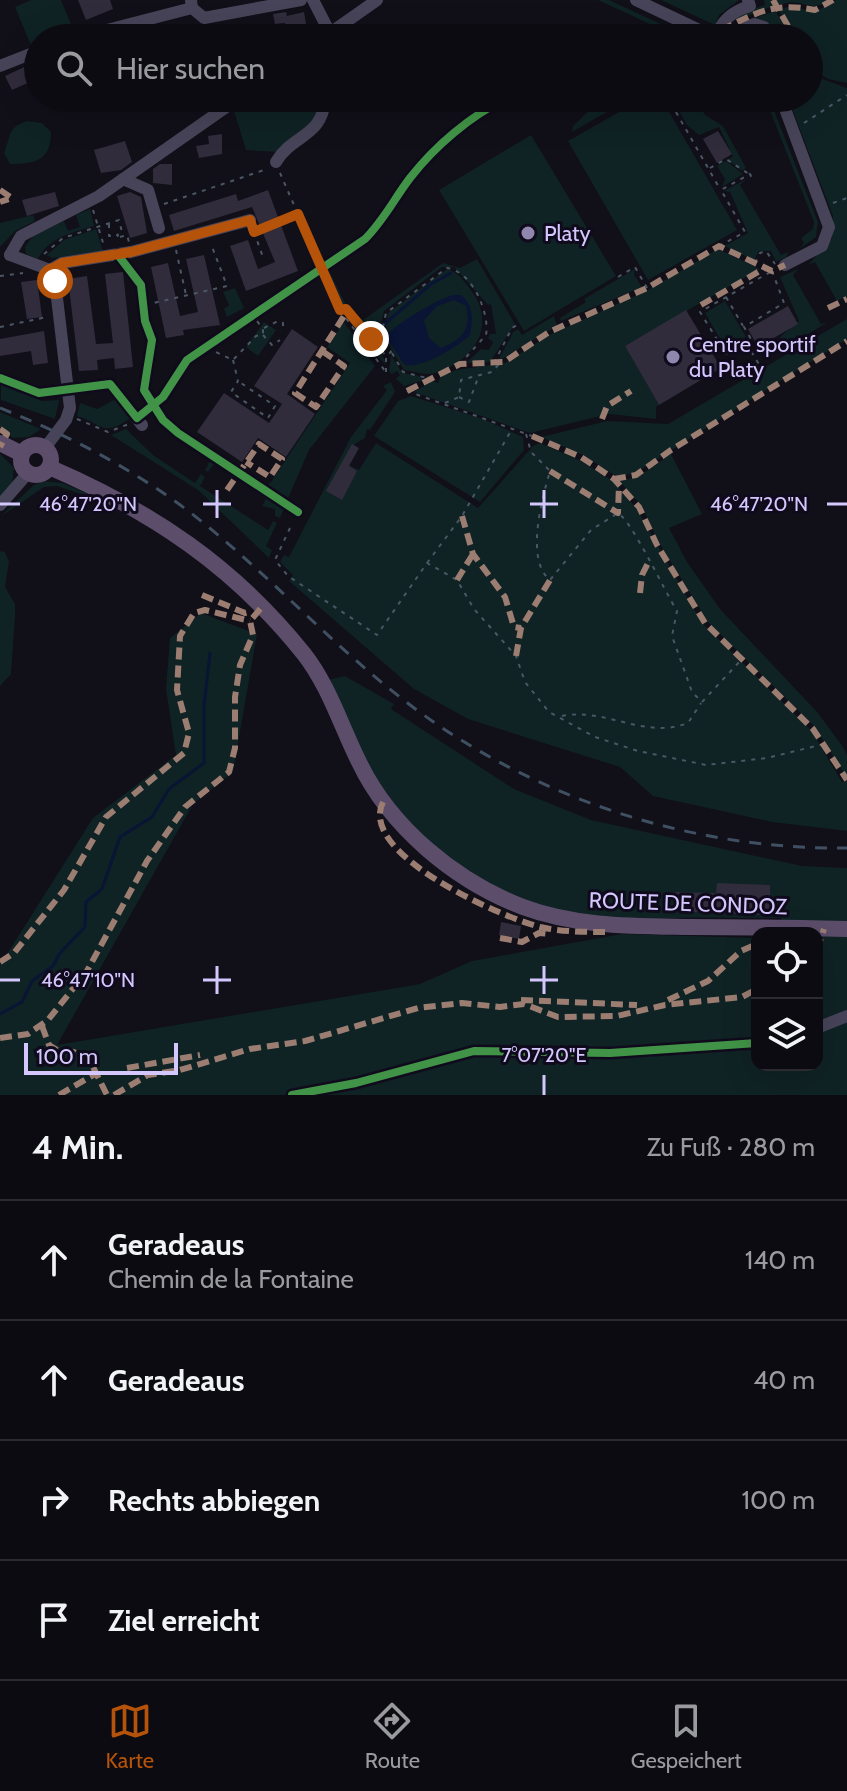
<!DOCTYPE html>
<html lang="de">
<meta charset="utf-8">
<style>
:root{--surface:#0d0b12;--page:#16141b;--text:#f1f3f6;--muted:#9a9b9f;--line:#2d2b32;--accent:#b45309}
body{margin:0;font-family:Cabin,sans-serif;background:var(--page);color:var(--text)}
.controls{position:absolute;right:24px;bottom:24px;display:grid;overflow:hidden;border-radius:16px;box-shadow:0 8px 32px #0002}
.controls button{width:72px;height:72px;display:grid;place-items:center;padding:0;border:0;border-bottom:2px solid var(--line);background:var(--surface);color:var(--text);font:40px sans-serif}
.scale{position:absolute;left:24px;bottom:20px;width:154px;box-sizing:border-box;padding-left:8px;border:4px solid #d3c7fe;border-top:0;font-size:22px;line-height:28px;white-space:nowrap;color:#d3c7fe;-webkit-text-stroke:6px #100b1c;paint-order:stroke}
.stop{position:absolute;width:24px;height:24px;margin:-18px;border:6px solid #b45309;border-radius:50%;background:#fff}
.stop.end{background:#b45309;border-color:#fff;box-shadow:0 2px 8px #0008}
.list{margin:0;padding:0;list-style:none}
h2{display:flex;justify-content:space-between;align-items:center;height:104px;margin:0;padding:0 32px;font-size:34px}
h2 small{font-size:26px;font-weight:400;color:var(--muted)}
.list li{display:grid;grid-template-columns:52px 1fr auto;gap:24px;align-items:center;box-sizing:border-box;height:120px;padding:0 32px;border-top:2px solid var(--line)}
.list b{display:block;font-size:30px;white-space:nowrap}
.list p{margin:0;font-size:26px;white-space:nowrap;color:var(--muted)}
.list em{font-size:26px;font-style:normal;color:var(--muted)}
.icon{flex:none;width:44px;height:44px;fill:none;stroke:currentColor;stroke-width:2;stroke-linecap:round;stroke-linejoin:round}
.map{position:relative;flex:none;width:847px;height:1095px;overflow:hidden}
.search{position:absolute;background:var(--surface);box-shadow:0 8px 32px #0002;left:24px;right:24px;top:24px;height:88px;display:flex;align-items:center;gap:20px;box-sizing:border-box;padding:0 28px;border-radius:44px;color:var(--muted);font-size:30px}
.sheet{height:584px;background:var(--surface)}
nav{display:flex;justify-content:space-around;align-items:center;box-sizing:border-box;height:112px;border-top:2px solid var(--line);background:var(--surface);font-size:22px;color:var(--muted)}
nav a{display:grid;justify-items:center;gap:4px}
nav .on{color:var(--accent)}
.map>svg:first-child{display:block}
</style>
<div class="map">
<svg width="847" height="1095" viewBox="0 0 847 1095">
<rect width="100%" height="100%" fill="#110f18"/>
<g fill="#0f2224">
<polygon points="31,0 61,0 75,34 62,38 38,38 38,46 32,48 15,7"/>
<polygon points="598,0 609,0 691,38 680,38"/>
<polygon points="661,0 738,0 738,1 719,15 715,25"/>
<path d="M 764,0 L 829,0 C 813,13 804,0 787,3 C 771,6 754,13 739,20 L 732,16 L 765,5 Z"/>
<polygon points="836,0 847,0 847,83 828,79 809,68 809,38 787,38 789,25 778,10 791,6 815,12"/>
<polygon points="775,11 786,27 784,38 772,38 765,22 752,19"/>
<polygon points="809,74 847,88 847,296 837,301 815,262 808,265 832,238 833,216 788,98 809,98"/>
<polygon points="253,98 322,98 317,117 279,152 246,150 234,111"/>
<polygon points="602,98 631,98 572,132 573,126"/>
<polygon points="644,98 661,98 737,230 648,280 568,141"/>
<polygon points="672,98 695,98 705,115 723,126 746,168 742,171 728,160 733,156 719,127 699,135 687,125"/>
<polygon points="765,98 769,98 818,222 816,237 799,249 804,243 801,238 813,229 814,222"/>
<path d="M 27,121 L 42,123 L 51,132 C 51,161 35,164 10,164 L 4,153 C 11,137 7,127 27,121 Z"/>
<polygon points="531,135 616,276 524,331 439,190"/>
<polygon points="726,161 743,174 722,187 725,179 717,166"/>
<polygon points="746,179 740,185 781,255 788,252 787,257 776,262 771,251 759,251 754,260 725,246 748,233 730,192 724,191"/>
<path d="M 90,209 L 94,226 C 72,233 49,237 38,259 L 26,254 L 25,247 L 33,236 L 64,221 L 68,231 L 80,227 L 76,215 Z"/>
<polygon points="33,215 35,221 15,231 0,247 0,223"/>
<polygon points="96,229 103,251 52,258 47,255 64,240"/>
<polygon points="718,249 760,269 625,346 659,405 656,407 656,419 609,414 530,433 414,392 432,381 438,383 441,376 456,370 505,363 551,334 648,290"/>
<polygon points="477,259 515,324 490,362 466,363 481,349 489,350 493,342 488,338 490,334 496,334 491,304 488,305 454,267 442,267 384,311 379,332 372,338 347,308 341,307 327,274 330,273 346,305 363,320 443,263 460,268"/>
<path d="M 447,269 C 458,272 463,280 470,289 C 498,324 475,361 435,373 C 426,376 414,371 404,370 L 384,337 L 388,313 Z"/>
<polygon points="635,269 634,275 642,287 561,321 560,318 586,302 584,299"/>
<polygon points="798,269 793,275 821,324 828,322 787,347 780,337 799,321 780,277"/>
<polygon points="235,288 244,308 227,317 224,309 229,305 223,292"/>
<polygon points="725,301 746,337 726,349 705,313"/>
<polygon points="343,309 382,353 386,365 365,344"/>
<polygon points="554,316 557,326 498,361 513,332 518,329 522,335"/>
<polygon points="847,319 847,339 634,474 616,476 583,455 541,437 607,421 668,424"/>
<polygon points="264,322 276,330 258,356 246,347"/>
<polygon points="344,322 375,366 309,450 286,503 242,474 245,470 268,485 271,482 350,363 327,347"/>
<polygon points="391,355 402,373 419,376 424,380 404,386 396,379 400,375 397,371 392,374 389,371"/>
<polygon points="391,382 395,392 370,430 367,429 365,438 355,444 345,463 359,470 376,443 478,508 533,446 540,443 579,460 613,481 637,509 702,623 811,730 842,782 847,782 847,831 772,822 653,796 620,767 468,719 414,689 289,581 293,575 280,562 284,555 289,557 351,437 387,390 383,386"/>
<polygon points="1,384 42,401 59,400 55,419 1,400"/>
<polygon points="411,396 483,419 523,437 524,450 480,502 374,436 398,401"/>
<path d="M 116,399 L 131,418 C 101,438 104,424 77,416 L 80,403 L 97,409 Z"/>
<polygon points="153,411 177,434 235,473 233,477 214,464 208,472 205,470 210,461 174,437 150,413"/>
<polygon points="0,412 41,429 29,437 13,438 0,427"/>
<polygon points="126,429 153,455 195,483 201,474 205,477 200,486 268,530 273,521 277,523 266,546 272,550 269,558 198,490 111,435"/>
<polygon points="0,454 14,468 12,486 0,500"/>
<polygon points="671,454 702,514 669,528 687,562 720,609 818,713 843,747 847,755 847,778 815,727 708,622 658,541 641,505 619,481 638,477"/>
<polygon points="240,477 285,506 280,518 275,516 275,509 262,506 266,499 238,480"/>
<polygon points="43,481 62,483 117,506 57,486 44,487 0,517 34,485"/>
<polygon points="0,551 5,552 9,562 5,587 15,604 15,617 11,674 0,686"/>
<path d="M 201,613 L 257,634 L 233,772 L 193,804 L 57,1045 L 420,984 L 472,961 L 622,934 L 757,938 L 757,1065 L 817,1065 L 817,933 L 788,933 L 781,918 C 747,918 712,917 678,918 C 643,919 604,923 569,915 C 487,897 409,842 369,768 C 354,740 342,709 328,680 L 345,676 L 394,704 L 391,709 L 514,789 L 591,820 L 802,866 L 847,868 L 847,1095 L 0,1095 L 0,965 L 93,818 L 176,755 L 166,689 L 170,638 Z"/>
</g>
<path fill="#0a1435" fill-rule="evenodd" d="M 453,295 L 461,295 C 474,306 473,319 470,335 C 459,346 418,371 404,364 L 386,337 C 391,326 438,299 453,295 ZM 454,300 L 466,306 C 472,329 462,340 441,348 L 429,338 L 424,320 L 437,306 Z"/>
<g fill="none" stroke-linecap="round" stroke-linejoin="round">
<g stroke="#0a1435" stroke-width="3">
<polyline points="366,340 431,284 451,273"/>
<polyline points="0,1014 22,1002 32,981 53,966 60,953 85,927 86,902 102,889 120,837 152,817 169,789 204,763 204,706 210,653"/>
</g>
</g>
<g fill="#302c3c">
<polygon points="78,0 110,0 113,9 86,20"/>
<polygon points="286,12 287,16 304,12 307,30 287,34 285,23 275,24 273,14"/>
<polygon points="171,27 174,38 139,38 139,34"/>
<polygon points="35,62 38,72 30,76 32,81 12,90 5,76"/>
<polygon points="137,98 163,98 164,99 140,108"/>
<polygon points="718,131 732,154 717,163 703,139"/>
<polygon points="222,134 222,154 199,158 196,146 209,144 208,136"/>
<polygon points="125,141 132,162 121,170 101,173 94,150"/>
<polygon points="160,164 172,164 172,185 153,183 153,169"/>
<polygon points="268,190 298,271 246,291 230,246 248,240 258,269 275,262 252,207 174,231 169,215 236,194 238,201"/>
<polygon points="55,192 59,206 27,216 22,200"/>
<polygon points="130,192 141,197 147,233 130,238 117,196"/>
<polygon points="204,255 220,325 183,330 184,335 166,338 151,267 168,263 180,316 198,312 186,259"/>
<polygon points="123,272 133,367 115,369 114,358 97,360 98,370 79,371 68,279 87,276 96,344 113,343 105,274"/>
<polygon points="37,280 42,317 27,319 21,282"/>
<polygon points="788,306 798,324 758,347 748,329"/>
<polygon points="686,310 721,368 659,405 625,346"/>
<polygon points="292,329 318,347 287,394 315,414 286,457 258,438 242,462 197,432 224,393 269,423 282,404 254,386"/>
<polygon points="44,331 48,363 33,365 31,351 0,356 0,339"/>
<polygon points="352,444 359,448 349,466 357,471 342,500 326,491"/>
<polygon points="717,883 770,885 770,899 778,900 777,916 674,911 675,892 716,893"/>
<polygon points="501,922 521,926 519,939 499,935"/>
</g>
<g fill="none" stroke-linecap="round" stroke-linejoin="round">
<g stroke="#4b5765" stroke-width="2" stroke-dasharray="4 6" stroke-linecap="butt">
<polyline points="676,112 720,189"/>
<polyline points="804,123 847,95"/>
<polyline points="710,168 726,159 749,174"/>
<polyline points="280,173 340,310 385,371"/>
<polyline points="833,203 847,198"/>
<polyline points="164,204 267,169"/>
<polyline points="93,210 104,246"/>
<polyline points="109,224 109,236 115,235"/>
<polyline points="254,232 297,215"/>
<polyline points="254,232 264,260"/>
<polyline points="120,237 127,235 129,242"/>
<polyline points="719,246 745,232 721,190 750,174 753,181"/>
<polyline points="176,250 186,295"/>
<polyline points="44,254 63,238 119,220 122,232 117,235 119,237"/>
<polyline points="755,263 760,253 766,251 775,264"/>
<polyline points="127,265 141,285 145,321 152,340 144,390 153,406 178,433 298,512"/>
<polygon points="772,271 784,303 744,327 751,339 726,354 700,312"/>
<polyline points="0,276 23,273"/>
<polyline points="618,277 635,267 647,288"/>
<polyline points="726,297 743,326"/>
<polyline points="145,305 227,286 211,244"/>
<polyline points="341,309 346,309 375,341"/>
<polyline points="0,327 47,317"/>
<polyline points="264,328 278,321 283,323 283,329"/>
<polyline points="263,335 272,345 280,340"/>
<polyline points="381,336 375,341 385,355"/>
<polyline points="746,343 760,366"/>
<polyline points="207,348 233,360 256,336 263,334 263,329 254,317"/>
<polyline points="392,353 403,372 431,379"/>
<polyline points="233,360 238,381 231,392 268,418 275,406 238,381"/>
<polyline points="494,363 512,328 517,325"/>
<path d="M 386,372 L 386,356 L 391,352 L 381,336 L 386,313 L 447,268 C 472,271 490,313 486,335 L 460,364"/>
<polyline points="407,391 532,436"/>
<polyline points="459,397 469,402 478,378"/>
<polyline points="445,403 459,397 461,380 492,372 500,363"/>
<polyline points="77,419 108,432 129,424"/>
<path d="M 526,434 L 531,452 L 550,471 C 542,499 525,560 550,580 L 591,530 L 618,513 C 632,521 665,592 677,611 L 672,636 L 692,692 L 702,702 L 742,659"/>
<polyline points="290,528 275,560 288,576 377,635 427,563 457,580 474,609 516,656 525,682 549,712 595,737 638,751 706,765 767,758 824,744"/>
<polyline points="427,563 462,516 512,429"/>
<path d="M 562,716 C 605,707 645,740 688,723 L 701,703"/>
</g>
<g stroke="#474459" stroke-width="12">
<polyline points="191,0 192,8 204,18 301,0"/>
<polyline points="313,0 330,33"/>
<polyline points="636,0 716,38"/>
<polyline points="76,38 192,8"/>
<polyline points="323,38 377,0"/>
<path d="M 716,38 C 721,20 733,11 750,6 L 748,0"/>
<polyline points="721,38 754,24 764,27 767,38"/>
<polyline points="0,66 38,51"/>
<polyline points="781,98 829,227 822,246 785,265"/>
<path d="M 276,162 C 292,134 323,138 325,98"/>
<polyline points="123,179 148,190 159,228"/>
<polyline points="10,255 21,236 99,196 239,98"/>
<polyline points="10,255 50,270"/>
<polyline points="50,270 62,263 131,252 250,220"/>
<polyline points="0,378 39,393 110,384 142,425"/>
<polyline points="45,448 66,420 70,408 55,281 50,270"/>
<polyline points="0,505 28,473"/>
<polyline points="817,1028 847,1016"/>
<polyline points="292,1095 356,1083 474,1051 610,1053 757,1043"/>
</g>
<g stroke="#5c4d6b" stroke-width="16">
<polyline points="0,443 22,454"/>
<circle cx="36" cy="460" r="15"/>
<path d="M 49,467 C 151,511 234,566 304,654 C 329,686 341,726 359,762 C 390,827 455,881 523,907 C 577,927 633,926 690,927 C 742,927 795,928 847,929"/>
</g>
<path stroke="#3f5063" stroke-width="3" stroke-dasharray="12 10" stroke-linecap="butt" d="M 0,408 C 68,435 133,469 191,513 C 264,570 327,640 401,698 C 526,796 688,850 847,848"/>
<g stroke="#9b7d72" stroke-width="6" stroke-dasharray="12 6" stroke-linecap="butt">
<polyline points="773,0 788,26 785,38"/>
<path d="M 721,30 C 758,12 774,2 815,10 L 833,0"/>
<polyline points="0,190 12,198 0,202"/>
<polyline points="701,305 765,268"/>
<polyline points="828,308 847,299"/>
<polyline points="322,351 344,366 316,407 295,393 344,316"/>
<polyline points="407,391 460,364 504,362 549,332 647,288 719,246 772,271 785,265"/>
<polyline points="602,419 607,406 631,391"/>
<polyline points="0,429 7,434 0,447"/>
<polyline points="532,436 581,457 614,479 639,507 657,545 705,623 813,729 847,780"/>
<polyline points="550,471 618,513 619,485"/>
<polyline points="614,479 636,475 671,450 847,341"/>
<polyline points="227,490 259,444 282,459 270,477 246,462"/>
<polyline points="462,516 473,554 505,597 514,627 521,628"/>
<polyline points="457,580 473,554"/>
<polyline points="640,593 642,575 649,561"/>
<polyline points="202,595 245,613 252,611"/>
<polyline points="516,656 521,628 550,580"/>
<path d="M 383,802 C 357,854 501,917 540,927 C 562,932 585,932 607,932"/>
<polyline points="768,933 770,928"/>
<polyline points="500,938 522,942 539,933 550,934"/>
<polyline points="817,950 824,929"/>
<polyline points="0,962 14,953 64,890 106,817 184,753 189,733 177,690 180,636 194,613 205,610 250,621"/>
<polyline points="521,1000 637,1005"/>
<polyline points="668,1000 708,981 741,951 757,944"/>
<polyline points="42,1026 49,1045 57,1050 74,1052 91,1063 107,1095"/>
<polyline points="0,1038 28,1034 48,1020 87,971 147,861 185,807 229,772 235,748 235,697 240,665 253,635 250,621 261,608"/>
<polyline points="127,1068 200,1055"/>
<polyline points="59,1095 95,1074"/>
<polyline points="114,1095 148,1075 180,1070 250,1049 305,1041 418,1008 462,1003 500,1007 524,1004 558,1017 617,1016 665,1005 742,997 757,989"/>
</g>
<g stroke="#100b1c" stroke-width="13">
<g id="cycleway">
<polyline points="118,255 141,285 145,321 152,340 144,390 163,420 178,433 298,512"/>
<path d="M 0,378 L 39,393 L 110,384 L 137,418 L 163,397 L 187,360 L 365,239 C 384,220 394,199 410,178 C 435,146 470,116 507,98"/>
<polyline points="292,1095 356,1083 474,1051 610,1053 757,1043"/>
</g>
</g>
<use href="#cycleway" stroke="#419447" stroke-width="8"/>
</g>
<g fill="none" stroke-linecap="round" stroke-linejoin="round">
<polyline stroke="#b45309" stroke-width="10" points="55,281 50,270 62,263 131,252 250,220 254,232 298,214 340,310 346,309 371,339"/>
</g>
<path fill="none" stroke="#d3c7fe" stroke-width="3" d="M 217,490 L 217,518M 544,490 L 544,518M 0,504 L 20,504M 203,504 L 231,504M 530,504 L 558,504M 827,504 L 847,504M 217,966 L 217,994M 544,966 L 544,994M 0,980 L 20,980M 203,980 L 231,980M 530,980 L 558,980M 544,1075 L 544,1095"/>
<g fill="#8f87ae" stroke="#100b1c" stroke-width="3">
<circle cx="528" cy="233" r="8"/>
<circle cx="673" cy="357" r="8"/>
</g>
<g text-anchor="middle" stroke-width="6" stroke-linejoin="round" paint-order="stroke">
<g font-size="22" fill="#d3c7fe" stroke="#100b1c" text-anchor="start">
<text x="544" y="241">Platy</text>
<text x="689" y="352">Centre sportif<tspan x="689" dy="25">du Platy</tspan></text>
</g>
<g font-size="22" fill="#d3c7fe" stroke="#100b1c">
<text transform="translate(688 903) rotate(2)" y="8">ROUTE DE CONDOZ</text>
</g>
</g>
<g font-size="20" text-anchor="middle" fill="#d3c7fe" stroke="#100b1c" stroke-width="6" stroke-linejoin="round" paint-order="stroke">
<text x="88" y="511">46°47'20"N</text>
<text x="759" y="511">46°47'20"N</text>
<text x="88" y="987">46°47'10"N</text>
<text x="544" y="1062">7°07'20"E</text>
</g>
</svg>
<div class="controls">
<button><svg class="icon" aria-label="locate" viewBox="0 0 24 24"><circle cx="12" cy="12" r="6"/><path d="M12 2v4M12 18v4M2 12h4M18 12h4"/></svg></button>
<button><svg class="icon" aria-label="layers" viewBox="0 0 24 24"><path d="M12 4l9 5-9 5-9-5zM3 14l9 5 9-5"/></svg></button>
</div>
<div class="scale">100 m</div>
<div class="stop" style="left:55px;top:281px"></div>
<div class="stop end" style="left:371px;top:339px"></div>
<div class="search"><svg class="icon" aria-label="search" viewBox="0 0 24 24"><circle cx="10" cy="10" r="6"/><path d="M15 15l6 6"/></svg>Hier suchen</div>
</div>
<section class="sheet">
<h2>4 Min.<small>Zu Fuß · 280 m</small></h2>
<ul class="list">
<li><svg class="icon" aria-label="ahead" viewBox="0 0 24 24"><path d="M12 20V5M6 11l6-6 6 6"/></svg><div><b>Geradeaus</b><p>Chemin de la Fontaine</p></div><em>140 m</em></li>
<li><svg class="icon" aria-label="ahead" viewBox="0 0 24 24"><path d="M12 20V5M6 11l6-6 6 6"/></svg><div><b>Geradeaus</b></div><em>40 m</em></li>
<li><svg class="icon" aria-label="right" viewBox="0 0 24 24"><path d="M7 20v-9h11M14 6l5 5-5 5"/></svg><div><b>Rechts abbiegen</b></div><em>100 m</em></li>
<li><svg class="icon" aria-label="arrive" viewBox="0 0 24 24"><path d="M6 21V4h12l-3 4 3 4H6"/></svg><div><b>Ziel erreicht</b></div></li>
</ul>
</section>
<nav>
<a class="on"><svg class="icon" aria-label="map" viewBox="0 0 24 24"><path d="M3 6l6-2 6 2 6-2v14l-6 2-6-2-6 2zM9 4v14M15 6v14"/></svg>Karte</a>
<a><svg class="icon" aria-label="directions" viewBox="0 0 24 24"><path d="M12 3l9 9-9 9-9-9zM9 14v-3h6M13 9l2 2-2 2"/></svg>Route</a>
<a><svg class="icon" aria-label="saved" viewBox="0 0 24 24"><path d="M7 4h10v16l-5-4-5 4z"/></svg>Gespeichert</a>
</nav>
